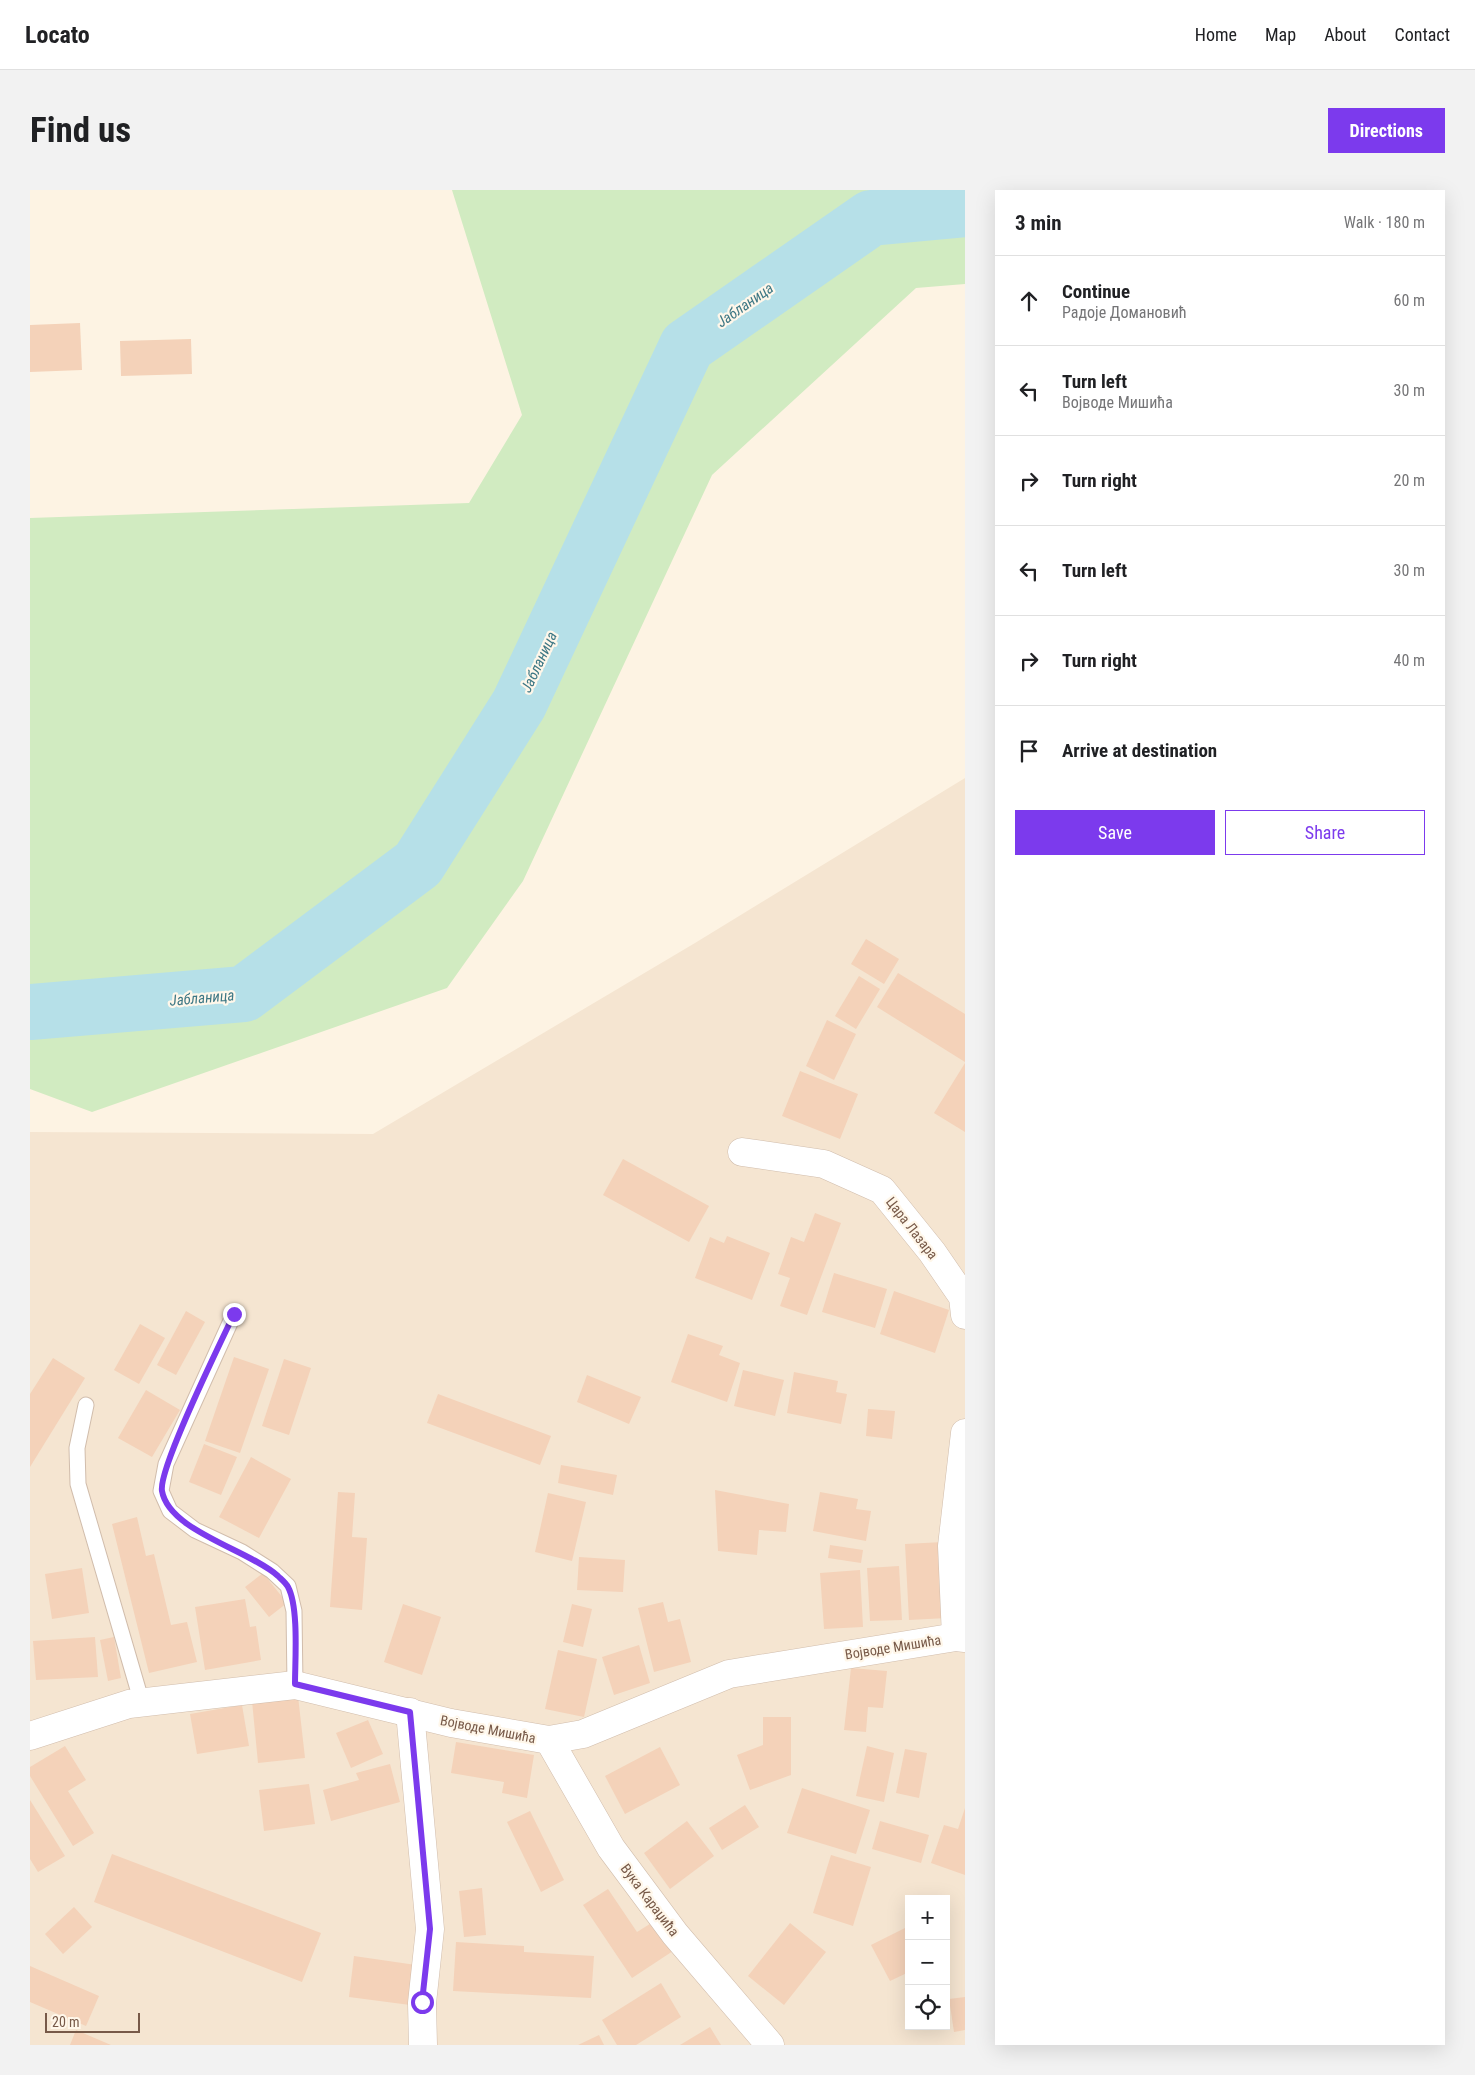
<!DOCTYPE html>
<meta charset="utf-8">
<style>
:root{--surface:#fff;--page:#f2f2f2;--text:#202124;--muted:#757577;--line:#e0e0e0;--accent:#7c3aed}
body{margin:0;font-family:"Roboto Condensed",sans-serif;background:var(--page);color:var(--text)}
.controls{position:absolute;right:15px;bottom:15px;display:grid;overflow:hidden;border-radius:0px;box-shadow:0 5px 20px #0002}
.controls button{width:45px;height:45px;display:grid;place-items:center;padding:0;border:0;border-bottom:1px solid var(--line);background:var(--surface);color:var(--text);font:25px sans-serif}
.scale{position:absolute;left:15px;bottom:12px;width:95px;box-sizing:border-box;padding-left:5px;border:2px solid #775948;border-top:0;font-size:14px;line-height:18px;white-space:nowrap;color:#775948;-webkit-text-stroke:4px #fff7ea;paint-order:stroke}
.stop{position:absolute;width:15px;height:15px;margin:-11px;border:4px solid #7c3aed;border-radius:50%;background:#fff}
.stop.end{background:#7c3aed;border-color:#fff;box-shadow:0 1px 5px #0008}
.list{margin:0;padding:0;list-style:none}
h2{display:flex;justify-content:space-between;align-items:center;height:65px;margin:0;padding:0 20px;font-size:21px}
h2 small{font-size:16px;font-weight:400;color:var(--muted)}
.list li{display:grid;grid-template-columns:32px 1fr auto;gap:15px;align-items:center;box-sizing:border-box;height:90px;padding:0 20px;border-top:1px solid var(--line)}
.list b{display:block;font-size:19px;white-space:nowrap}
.list p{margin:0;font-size:16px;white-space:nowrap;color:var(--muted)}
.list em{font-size:16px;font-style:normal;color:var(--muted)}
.actions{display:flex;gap:10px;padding:15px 20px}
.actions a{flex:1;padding:11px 0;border:1px solid var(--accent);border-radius:0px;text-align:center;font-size:18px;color:var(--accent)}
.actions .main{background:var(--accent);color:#fff}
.icon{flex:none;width:28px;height:28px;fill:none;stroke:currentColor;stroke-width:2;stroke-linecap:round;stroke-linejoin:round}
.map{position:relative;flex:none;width:935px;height:1855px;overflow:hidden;border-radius:0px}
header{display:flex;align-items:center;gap:30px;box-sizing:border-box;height:70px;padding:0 25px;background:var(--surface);border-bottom:1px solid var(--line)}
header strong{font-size:24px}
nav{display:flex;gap:28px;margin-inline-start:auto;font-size:18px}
.intro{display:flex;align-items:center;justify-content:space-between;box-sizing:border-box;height:120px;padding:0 30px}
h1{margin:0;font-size:35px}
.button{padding:12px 22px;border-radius:0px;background:var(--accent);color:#fff;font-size:18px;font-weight:700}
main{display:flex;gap:30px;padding:0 30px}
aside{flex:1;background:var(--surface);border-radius:0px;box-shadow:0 5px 20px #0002}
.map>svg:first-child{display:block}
</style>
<header>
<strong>Locato</strong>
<nav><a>Home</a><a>Map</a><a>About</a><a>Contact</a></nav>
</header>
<div class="intro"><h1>Find us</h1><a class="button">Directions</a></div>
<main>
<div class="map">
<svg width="935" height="1855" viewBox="0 0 935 1855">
<rect width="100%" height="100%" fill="#fdf3e3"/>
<path fill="#f5e5d1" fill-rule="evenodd" d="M 935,588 L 935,1855 L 0,1855 L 0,942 L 343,944 L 665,753 ZM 879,1709 L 916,1709 L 916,1836 L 879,1836 Z"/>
<polygon fill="#d1ebc1" points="422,0 935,0 935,94 886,98 682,285 493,691 417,798 62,922 0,899 0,328 439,313 492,225"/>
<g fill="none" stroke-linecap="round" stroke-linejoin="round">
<polyline stroke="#b6e0e8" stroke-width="56" points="0,822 214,804 388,674 489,514 657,156 841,28 935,19"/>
</g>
<g fill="#f4d2b9">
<polygon points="50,133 52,180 0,182 0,135"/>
<polygon points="161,149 162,184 91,186 90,151"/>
<polygon points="836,749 869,769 854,794 821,774"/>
<polygon points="868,783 935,824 935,872 847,817"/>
<polygon points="829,786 850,799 826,839 805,826"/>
<polygon points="797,830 826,844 804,890 776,876"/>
<polygon points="935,873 935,942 904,923"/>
<polygon points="770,881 828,904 810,949 752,926"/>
<polygon points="593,969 679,1016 659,1052 573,1005"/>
<polygon points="785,1023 811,1033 777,1125 750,1116 760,1088 748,1084 761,1047 774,1052"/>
<polygon points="697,1046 740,1063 722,1110 665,1088 680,1047 694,1053"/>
<polygon points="804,1083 857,1099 845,1138 792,1122"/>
<polygon points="864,1101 919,1120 905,1163 850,1144"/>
<polygon points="156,1121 175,1132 146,1185 127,1175"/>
<polygon points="110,1134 135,1148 109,1194 84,1180"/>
<polygon points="658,1144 693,1156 689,1165 710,1173 697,1212 641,1192"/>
<polygon points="204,1167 239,1179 210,1263 175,1251"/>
<polygon points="23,1168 55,1188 0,1277 0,1204"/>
<polygon points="254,1169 281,1178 259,1245 232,1236"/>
<polygon points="713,1180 754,1190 745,1226 704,1216"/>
<polygon points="764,1182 808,1191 806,1202 817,1204 811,1234 757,1223"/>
<polygon points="557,1185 611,1207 599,1234 547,1212"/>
<polygon points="116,1200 150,1220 122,1267 88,1248"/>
<polygon points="408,1204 521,1246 510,1275 397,1233"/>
<polygon points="838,1219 865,1221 862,1249 836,1246"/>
<polygon points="174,1254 207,1267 191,1305 159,1292"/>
<polygon points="221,1267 261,1289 229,1348 189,1327"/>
<polygon points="531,1275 587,1285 583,1305 528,1293"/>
<polygon points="685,1300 759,1314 756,1342 729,1340 727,1365 688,1361"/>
<polygon points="308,1302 325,1303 322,1347 337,1348 332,1420 300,1417"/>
<polygon points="790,1302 828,1309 826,1319 841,1321 836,1351 783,1341"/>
<polygon points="518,1303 556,1312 542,1371 505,1362"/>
<polygon points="107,1327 116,1366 124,1364 141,1435 157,1432 167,1472 119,1483 82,1334"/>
<polygon points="913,1352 917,1428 879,1430 875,1354"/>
<polygon points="800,1355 833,1360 831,1373 798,1368"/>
<polygon points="549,1367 595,1370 593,1402 547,1400"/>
<polygon points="869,1376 872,1430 840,1431 837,1378"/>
<polygon points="52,1378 59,1423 22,1429 15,1384"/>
<polygon points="830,1380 833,1437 794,1439 790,1383"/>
<polygon points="233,1383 257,1413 239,1427 215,1397"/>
<polygon points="215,1409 220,1437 226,1436 231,1470 175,1480 165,1417"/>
<polygon points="633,1412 638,1432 650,1429 661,1472 624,1482 608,1418"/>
<polygon points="373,1414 411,1427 392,1485 354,1472"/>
<polygon points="542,1414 562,1419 553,1457 533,1452"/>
<polygon points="65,1447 68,1487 6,1490 3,1451"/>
<polygon points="84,1447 91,1488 78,1491 70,1450"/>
<polygon points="609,1455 620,1493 584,1505 572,1467"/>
<polygon points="528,1460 567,1469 554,1527 515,1519"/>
<polygon points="821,1478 857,1481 853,1518 838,1517 836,1542 814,1540"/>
<polygon points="268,1506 275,1568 228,1573 222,1511"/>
<polygon points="212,1515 219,1556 167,1564 160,1524"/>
<polygon points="733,1527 761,1527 761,1585 720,1600 707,1565 733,1555"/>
<polygon points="338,1530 353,1564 321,1578 306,1543"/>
<polygon points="426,1552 504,1565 497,1608 472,1603 474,1592 421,1583"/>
<polygon points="35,1556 56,1590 38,1601 64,1643 43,1656 0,1586 0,1577"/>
<polygon points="837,1556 864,1563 854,1612 826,1606"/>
<polygon points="630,1557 650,1595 595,1624 575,1586"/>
<polygon points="875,1559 897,1563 889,1608 866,1603"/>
<polygon points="360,1574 370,1612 301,1631 293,1600 329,1590 326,1583"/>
<polygon points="279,1594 285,1634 234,1641 229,1600"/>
<polygon points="772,1598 840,1620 826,1664 757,1643"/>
<polygon points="0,1610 35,1666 8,1682 0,1669"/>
<polygon points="715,1615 729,1637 692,1660 679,1638"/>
<polygon points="935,1618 935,1685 901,1673 914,1635 928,1639"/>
<polygon points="500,1621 534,1690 511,1702 477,1632"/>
<polygon points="657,1631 684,1666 640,1699 614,1663"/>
<polygon points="850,1631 899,1645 891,1673 842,1659"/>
<polygon points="82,1664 291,1743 272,1792 64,1712"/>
<polygon points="801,1665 841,1677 823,1736 783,1723"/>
<polygon points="452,1698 456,1745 434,1747 429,1701"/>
<polygon points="578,1699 607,1742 623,1732 643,1761 602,1788 553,1715"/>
<polygon points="44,1717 62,1737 33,1764 15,1744"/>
<polygon points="760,1733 796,1762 754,1815 718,1786"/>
<polygon points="879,1736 879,1782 860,1791 841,1755"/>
<polygon points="426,1752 494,1756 494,1762 564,1766 561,1808 423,1801"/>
<polygon points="324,1766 386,1775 380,1815 319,1807"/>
<polygon points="0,1776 69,1806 56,1836 0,1812"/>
<polygon points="631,1793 651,1827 606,1855 587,1855 572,1830"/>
<polygon points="935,1807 935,1840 924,1842 919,1809"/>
<polygon points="680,1837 691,1855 650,1855"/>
<polygon points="46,1840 81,1855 40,1855"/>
<polygon points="569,1845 574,1855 548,1855"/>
</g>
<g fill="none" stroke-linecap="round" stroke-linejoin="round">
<g stroke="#d1bdac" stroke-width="17">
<g id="lane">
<polyline points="204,1124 136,1274 131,1301 140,1321 165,1340 212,1362 242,1381 258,1396 264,1421 265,1495"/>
<polyline points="56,1215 47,1258 48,1294 112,1513"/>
</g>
</g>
<g stroke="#d1bdac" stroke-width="29">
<g id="street">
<polyline points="712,962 794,974 852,1000 902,1062 933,1107 935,1125"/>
<polyline points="926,1447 922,1356 935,1243"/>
<polyline points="380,1522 400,1739 392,1813 393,1855"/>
<polyline points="0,1546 99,1514 265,1495 421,1533 519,1550 553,1544 699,1484 926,1447 935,1448"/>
<polyline points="519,1550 581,1658 645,1744 740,1855"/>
</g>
</g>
<use href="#lane" stroke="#fff" stroke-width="15"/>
<use href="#street" stroke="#fff" stroke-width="28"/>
</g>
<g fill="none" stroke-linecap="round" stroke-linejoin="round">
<path stroke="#7c3aed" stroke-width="6" d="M 204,1124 C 191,1152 128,1279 132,1301 C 139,1341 219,1360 248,1386 C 251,1389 256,1393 258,1397 C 269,1417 265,1471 265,1494 L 380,1522 L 400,1739 L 392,1812"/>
</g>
<g text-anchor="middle" stroke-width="4.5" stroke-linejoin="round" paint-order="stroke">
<g font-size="14" fill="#775948" stroke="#fff7ea">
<text transform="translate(882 1038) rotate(52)" y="5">Цара Лазара</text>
<text transform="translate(863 1457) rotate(-9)" y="5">Војводе Мишића</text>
<text transform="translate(458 1539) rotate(11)" y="5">Војводе Мишића</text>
<text transform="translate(620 1710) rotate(53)" y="5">Вука Караџића</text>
</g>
<g font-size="15" font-style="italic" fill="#3d7784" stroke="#fff7ea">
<text transform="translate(715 115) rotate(-35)" y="5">Јабланица</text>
<text transform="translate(509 472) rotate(-65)" y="5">Јабланица</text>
<text transform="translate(172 808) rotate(-5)" y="5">Јабланица</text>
</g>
</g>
</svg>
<div class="controls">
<button>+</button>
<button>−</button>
<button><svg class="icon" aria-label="locate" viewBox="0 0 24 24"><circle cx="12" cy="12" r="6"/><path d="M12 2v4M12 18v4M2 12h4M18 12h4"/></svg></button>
</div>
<div class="scale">20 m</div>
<div class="stop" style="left:392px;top:1812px"></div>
<div class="stop end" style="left:204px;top:1124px"></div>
</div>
<aside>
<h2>3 min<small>Walk · 180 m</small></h2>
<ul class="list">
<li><svg class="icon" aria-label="ahead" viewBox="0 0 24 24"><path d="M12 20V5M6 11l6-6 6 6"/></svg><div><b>Continue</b><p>Радоје Домановић</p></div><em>60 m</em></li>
<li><svg class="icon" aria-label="left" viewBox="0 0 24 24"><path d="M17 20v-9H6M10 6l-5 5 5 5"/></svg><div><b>Turn left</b><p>Војводе Мишића</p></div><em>30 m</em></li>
<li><svg class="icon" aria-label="right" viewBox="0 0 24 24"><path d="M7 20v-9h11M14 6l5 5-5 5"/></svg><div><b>Turn right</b></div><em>20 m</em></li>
<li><svg class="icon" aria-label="left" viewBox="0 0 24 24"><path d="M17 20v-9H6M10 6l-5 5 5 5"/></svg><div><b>Turn left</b></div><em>30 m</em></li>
<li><svg class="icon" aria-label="right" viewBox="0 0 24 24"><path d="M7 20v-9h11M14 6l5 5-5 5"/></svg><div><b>Turn right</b></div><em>40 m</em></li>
<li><svg class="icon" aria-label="arrive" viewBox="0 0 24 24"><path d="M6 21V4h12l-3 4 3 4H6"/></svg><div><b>Arrive at destination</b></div></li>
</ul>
<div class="actions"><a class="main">Save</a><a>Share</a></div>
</aside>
</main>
